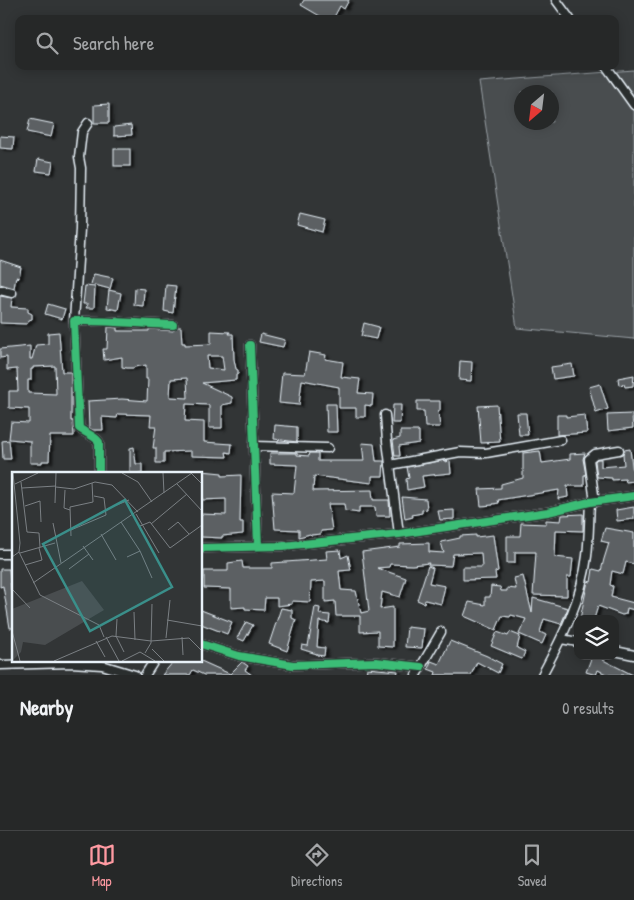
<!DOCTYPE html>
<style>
:root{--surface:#262828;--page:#2e3030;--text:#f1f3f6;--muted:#a4a6a8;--line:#424445;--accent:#ff9aa2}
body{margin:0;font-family:"Patrick Hand",sans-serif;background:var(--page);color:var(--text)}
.controls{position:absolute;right:15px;bottom:15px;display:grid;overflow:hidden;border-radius:10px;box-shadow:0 2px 12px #0003}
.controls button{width:45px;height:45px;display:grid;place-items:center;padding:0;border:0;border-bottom:1px solid var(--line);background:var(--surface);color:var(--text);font:25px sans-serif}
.compass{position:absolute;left:514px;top:85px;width:45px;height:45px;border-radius:50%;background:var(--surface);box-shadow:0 2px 12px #0003;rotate:208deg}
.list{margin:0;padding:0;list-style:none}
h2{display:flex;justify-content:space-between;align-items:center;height:65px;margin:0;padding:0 20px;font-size:21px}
h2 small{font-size:16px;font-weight:400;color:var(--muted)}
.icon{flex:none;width:28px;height:28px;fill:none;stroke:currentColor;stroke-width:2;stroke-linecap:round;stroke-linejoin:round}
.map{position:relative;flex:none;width:634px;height:675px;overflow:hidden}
.search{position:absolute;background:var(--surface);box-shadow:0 2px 12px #0003;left:15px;right:15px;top:15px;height:55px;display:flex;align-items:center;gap:12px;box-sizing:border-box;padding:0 18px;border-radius:10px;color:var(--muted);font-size:19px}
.sheet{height:155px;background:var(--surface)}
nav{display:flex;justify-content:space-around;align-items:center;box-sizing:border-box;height:70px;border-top:1px solid var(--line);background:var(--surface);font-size:14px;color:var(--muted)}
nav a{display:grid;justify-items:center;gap:2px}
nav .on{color:var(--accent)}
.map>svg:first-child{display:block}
</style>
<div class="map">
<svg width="634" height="675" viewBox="0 0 634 675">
<defs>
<filter id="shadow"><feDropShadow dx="3.5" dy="2" stdDeviation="1" flood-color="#0009"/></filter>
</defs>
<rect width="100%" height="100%" fill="#323536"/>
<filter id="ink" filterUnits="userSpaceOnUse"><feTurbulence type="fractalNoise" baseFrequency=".02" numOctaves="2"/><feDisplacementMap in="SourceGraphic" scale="10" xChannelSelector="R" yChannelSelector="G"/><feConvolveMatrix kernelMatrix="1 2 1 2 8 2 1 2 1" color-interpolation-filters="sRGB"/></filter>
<g filter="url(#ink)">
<path fill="#494d4f" stroke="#989fa4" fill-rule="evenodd" d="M 634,70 L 634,339 L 517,328 L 479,82 ZM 522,92 L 552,92 L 552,122 L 522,122 Z"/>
<g fill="#5c6063" stroke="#e8f1f8" fill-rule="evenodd" filter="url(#shadow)">
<polygon points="304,0 349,0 344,9 340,6 333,19 325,19 301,5"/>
<polygon points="109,104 109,123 94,123 94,105"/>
<polygon points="30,119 54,124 51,137 27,132"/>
<polygon points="131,125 132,135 114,136 114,127"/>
<polygon points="0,136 14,137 13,149 0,148"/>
<rect x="114" y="149" width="16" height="17"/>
<polygon points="38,159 53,162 51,173 36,171"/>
<polygon points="300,214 325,220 322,232 297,225"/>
<polygon points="0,260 21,267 19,278 16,277 14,288 0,284"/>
<polygon points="94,274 113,278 110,289 91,284"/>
<polygon points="166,285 176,286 173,313 164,311"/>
<polygon points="85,286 95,287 94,308 86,308 88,304 83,304"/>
<polygon points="135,288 144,289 143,306 134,305"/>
<polygon points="109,290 121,293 118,310 107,308"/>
<polygon points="0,296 12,298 11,307 28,308 28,312 32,314 32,319 29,320 27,324 0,323"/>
<polygon points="48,304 65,309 62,319 45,314"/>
<polygon points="364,323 379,327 376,339 361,336"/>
<path d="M 108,327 L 117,328 L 117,331 L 149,331 L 149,329 L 173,331 L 178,327 L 181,327 L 182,343 L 185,343 L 185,345 L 211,344 L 211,331 L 230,332 L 229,334 L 233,334 L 234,359 L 236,369 L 238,370 L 238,374 L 236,375 L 236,380 L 202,383 L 232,397 L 232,403 L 222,405 L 222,428 L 209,428 L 209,405 L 186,404 L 185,421 L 204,422 L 204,442 L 232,444 L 231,453 L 226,452 L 227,457 L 191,456 L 191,451 L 164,452 L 164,463 L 156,463 L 156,448 L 153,448 L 156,426 L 150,426 L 151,415 L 118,414 L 117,418 L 102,417 L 103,430 L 93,430 L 89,428 L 88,401 L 122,399 L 147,401 L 148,379 L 146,379 L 146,365 L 134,367 L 134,368 L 127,368 L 122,367 L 122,357 L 104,360 L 103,349 L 107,349 ZM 207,356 L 222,356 L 224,370 L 208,368 ZM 187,378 L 188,398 L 170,397 L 171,379 Z"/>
<path d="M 59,332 L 62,372 L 71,372 L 71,421 L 73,421 L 74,436 L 50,436 L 49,461 L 42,461 L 42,463 L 30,463 L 30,441 L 9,439 L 11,422 L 29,423 L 29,409 L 9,408 L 9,391 L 18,391 L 17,369 L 7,370 L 7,357 L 0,358 L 0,349 L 30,346 L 30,359 L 32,359 L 36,345 L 48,344 L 48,333 ZM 55,366 L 56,394 L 28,393 L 28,380 L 31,380 L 31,369 L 33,369 L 33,367 Z"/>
<polygon points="261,334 285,340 283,347 259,342"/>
<polygon points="309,352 326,355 325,359 343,362 341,377 360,379 358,393 373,394 372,406 365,405 365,417 356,417 356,408 339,408 339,387 302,380 299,405 279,403 282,373 305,374"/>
<polygon points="460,361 472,362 471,381 459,380"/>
<polygon points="572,364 574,376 553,379 551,367"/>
<polygon points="634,375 633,386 625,387 624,384 619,385 618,378"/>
<polygon points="600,384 608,409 596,413 589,387"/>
<polygon points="417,401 440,401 440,411 438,411 440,427 425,427 424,411 417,411"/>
<polygon points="326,404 336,404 337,432 327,432"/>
<polygon points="393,405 401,405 400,423 392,423"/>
<polygon points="497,405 500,442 481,443 478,406"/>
<polygon points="517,413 526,413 528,435 519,435"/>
<polygon points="632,414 633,428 608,431 607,415"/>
<polygon points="557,415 566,415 566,417 585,415 587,433 557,435"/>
<polygon points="275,425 297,427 297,442 274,439"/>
<polygon points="400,431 419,431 419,443 399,446 400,456 395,456 393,440 400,438"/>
<polygon points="9,440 11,459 3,459 2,441"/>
<polygon points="362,443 374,444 376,461 384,461 383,476 372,476 372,483 314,476 313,491 372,490 373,500 389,500 390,516 376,516 375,507 359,507 359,513 345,511 344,504 328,504 332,530 321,531 321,534 311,535 310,534 299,537 299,530 275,529 272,492 294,493 297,465 270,464 270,453 297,453 297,455 309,456 310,453 318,453 318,461 364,461"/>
<polygon points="134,447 136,464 142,464 142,474 130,474 130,448"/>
<polygon points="630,449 634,481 626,482 625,479 612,480 612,478 597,477 595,461 597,459 601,459 601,467 624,465 623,454 624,450"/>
<polygon points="540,451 542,463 570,459 570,454 585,453 583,459 586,475 584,475 584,486 567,486 568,497 558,499 559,490 498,500 499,503 493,504 493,505 481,506 479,489 501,488 501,484 523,478 523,453"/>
<polygon points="445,460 445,462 450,461 451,473 422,476 424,487 407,490 406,479 409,478 407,467"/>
<polygon points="202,471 222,473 222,476 241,475 240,522 243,522 243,534 222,536 222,538 201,537 201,514 226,515 226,499 202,500"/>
<polygon points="402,497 426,499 427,509 422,510 422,513 412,515 413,517 405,519"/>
<polygon points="634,507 634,519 617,521 616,510"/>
<polygon points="454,510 454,519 440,520 438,511"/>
<polygon points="583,514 583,531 556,530 555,557 573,559 571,577 567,577 567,596 533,595 536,552 515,552 515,563 507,563 507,536 520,536 521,523 546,524 546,520 561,521 562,515"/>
<polygon points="605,528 634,533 634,564 626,562 623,574 612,571 610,585 613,586 611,597 634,603 634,610 627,608 626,614 622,615 598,606 594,619 580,619 588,581 591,582 593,569 601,571 604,559 609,543 601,541"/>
<polygon points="476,535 476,537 493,535 498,571 495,572 496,579 463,580 463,567 482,567 481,553 453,554 451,566 428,565 429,563 412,565 390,564 389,567 377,568 406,578 400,597 382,592 380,609 393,607 393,647 378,646 378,631 360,632 360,616 336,616 335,601 325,602 325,581 311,582 310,602 292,601 292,604 277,606 277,598 265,598 264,610 245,609 245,607 231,608 231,589 204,588 204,571 228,571 228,563 242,561 243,568 272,568 272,563 327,559 326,551 340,550 341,558 348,555 351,570 339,571 341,590 356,591 361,613 369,611 362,552 400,547 400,544 429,543 429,552 444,553 441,542 460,538 460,536"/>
<polygon points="428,566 433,568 429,583 445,586 441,604 425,600 424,603 417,600"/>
<polygon points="0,569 9,569 11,590 13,589 14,594 14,628 10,628 3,586 0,587"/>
<polygon points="523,576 532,613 533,598 568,608 561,624 544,619 540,632 546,635 542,644 519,634 526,619 511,615 510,617 502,616 496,630 464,616 469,602 485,605 485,597 490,597 491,586 500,587 501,591 507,591 507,588 516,589 514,578"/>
<polygon points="315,607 320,608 319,614 330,615 329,623 319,621 317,647 325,648 324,656 317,655 317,654 301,649 302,645 308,646"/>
<polygon points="281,608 292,610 292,618 296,620 287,651 269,644"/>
<polygon points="201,610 232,622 227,634 201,624"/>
<polygon points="246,622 253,625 244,641 237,638"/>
<polygon points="407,627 424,629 422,648 405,647"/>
<polygon points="497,632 508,636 510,632 520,636 517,648 525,652 522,659 491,646"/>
<polygon points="450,641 487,656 502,664 498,673 477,662 471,675 435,675 436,672 428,669 431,661 439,664"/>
<polygon points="592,656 604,656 603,660 633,675 608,675 598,670 596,675 586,672"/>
<polygon points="174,661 201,661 230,674 242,662 248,666 245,670 252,675 204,675 193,670 190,675 162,675"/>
<polygon points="367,668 398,671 397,675 366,675"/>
</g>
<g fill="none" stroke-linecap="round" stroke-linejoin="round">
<g stroke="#e8f1f8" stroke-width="11">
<g id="minor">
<polyline points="556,0 570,19"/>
<polyline points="606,66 634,105"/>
<polyline points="0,290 12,293"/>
<polyline points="74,321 80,229 81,168 79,157 82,132 88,123"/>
<polyline points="250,345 258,546"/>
<polyline points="385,415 387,441 399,534"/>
<polyline points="254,446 328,448"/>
<polyline points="390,465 460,452 486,453 561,440"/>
<path d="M 99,474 L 99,442 C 95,436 85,433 79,428 L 74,321 C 107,320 140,324 173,325"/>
<polyline points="595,502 589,459 595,454 619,450"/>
<polyline points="201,548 283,546 399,534 548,512 590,502 634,496"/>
<polyline points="0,554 14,554"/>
<polyline points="561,639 578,642"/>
<polyline points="201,644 239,656 293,665 376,662 421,667"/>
<polyline points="615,651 634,655"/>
<polyline points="0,665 71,663 102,665 135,675"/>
<polyline points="145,675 154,661"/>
<polyline points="416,675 441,632"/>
<path d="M 542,675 C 562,638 582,599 587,556 C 589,539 589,520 590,502"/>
</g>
</g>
<use href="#minor" stroke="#2a2d2e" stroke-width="8"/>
<g stroke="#2a2d2e" stroke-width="11">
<g id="cycleway">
<polyline points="250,345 258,546"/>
<path d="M 99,474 L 99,442 C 95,436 85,433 79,428 L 74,321 C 107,320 140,324 173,325"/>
<polyline points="201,548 283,546 399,534 548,512 590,502 634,496"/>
<polyline points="201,644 239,656 293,665 376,662 421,667"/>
</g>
</g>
<use href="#cycleway" stroke="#3abd76" stroke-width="8"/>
</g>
</g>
<g transform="translate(12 472)">
<rect width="190" height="190" fill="#323536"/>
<path d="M 70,109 L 92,138 L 33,173 L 11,170 L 9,180 L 0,189 L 0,137 Z" fill="#494d4f"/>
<path fill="none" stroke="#7b8084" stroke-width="1" d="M 110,1 L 126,10 L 140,30M 151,1 L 152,21M 179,1 L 190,12M 9,10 L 15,60 L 27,61 L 28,75M 3,12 L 26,1M 165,12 L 190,39M 44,15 L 62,17 L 83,10 L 100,13 L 126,40M 10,16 L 44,14M 53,18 L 52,36 L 58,38M 43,31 L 44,1M 13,34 L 28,29 L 29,50M 95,37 L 117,28M 124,42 L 147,81M 109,50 L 128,79 L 115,85M 41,51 L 49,91M 139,52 L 175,22M 128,54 L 138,50 L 158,76 L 190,53M 59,58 L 94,43 L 92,26 L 82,24M 156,58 L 166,50 L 177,62M 89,62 L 104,88M 59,64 L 58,35 L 81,30 L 80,11M 71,74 L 81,88M 128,79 L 140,106M 7,80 L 28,123 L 87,153 L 92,165M 8,81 L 43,71M 0,85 L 7,80 L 8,71 L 1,1M 13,93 L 30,88 L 27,76M 57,97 L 77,82M 21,111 L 180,1M 0,117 L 18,136M 122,140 L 123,168M 105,147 L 104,164 L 112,180M 155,148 L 190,154M 0,159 L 8,189M 94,165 L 107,189M 170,165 L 171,183M 154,166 L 158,128M 84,169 L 93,185M 140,177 L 152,189M 133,181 L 139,171 L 140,132M 42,189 L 100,164 L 139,169 L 177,166 L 190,179M 110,189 L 128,180 L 143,189"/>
<path fill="#3a8f8a" fill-opacity="0.15" stroke="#3a8f8a" stroke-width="2.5" d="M 113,28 L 160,115 L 78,159 L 31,72 Z"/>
<rect width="190" height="190" fill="none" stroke="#e8f1f8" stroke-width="2.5"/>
</g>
</svg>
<div class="controls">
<button><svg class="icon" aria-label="layers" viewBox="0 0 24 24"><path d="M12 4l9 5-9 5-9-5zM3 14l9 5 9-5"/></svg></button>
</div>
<svg class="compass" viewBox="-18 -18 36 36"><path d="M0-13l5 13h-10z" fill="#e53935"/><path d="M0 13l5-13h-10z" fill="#a4a6a8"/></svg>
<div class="search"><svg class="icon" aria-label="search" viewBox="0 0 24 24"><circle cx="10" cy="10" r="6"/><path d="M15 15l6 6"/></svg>Search here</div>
</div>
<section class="sheet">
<h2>Nearby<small>0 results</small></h2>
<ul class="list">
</ul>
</section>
<nav>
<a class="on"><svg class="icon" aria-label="map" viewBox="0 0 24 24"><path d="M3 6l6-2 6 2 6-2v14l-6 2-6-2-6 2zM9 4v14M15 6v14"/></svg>Map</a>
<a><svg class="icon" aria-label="directions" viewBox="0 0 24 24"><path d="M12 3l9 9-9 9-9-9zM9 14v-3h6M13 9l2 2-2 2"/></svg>Directions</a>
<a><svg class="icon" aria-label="saved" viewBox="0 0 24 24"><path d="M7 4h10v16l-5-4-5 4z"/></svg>Saved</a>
</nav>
